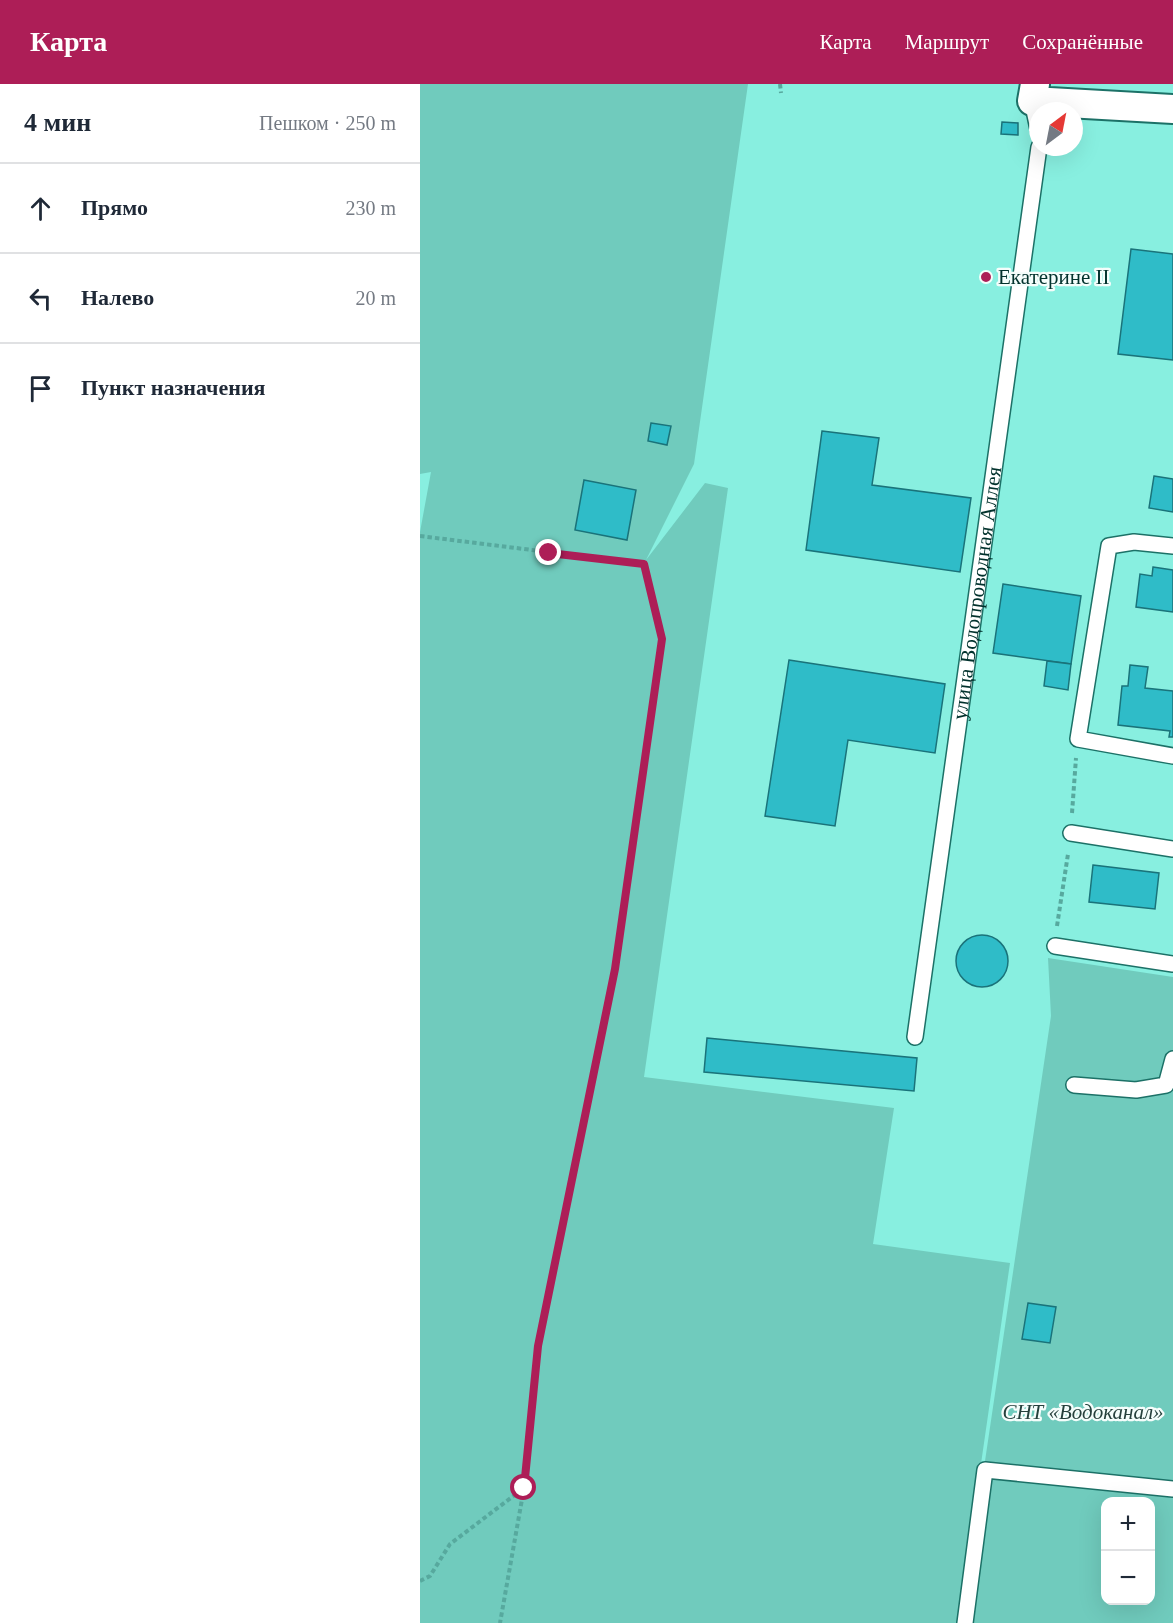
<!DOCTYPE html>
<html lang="ru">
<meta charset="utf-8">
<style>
:root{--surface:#fff;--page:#f2f2f3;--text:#1f2937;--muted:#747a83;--line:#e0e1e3;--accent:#ad1e57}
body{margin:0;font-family:Georgia,serif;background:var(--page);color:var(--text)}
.controls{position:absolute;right:18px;bottom:18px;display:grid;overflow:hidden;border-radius:12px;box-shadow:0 6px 24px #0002}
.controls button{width:54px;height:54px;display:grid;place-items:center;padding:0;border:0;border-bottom:2px solid var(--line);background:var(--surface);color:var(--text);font:30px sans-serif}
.compass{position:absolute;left:609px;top:18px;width:54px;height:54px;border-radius:50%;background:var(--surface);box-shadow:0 6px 24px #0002;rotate:32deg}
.stop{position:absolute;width:18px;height:18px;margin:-14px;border:4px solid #ad1e57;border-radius:50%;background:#fff}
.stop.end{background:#ad1e57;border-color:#fff;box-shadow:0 2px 6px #0008}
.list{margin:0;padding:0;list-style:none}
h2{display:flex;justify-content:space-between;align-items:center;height:78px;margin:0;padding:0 24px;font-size:26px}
h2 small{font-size:20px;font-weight:400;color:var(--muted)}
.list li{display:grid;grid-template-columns:39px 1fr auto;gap:18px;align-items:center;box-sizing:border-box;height:90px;padding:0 24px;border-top:2px solid var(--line)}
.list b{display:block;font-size:22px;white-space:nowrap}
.list em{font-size:20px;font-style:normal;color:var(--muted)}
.icon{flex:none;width:33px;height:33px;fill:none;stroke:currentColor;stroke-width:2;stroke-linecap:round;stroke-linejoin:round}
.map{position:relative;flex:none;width:753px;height:1539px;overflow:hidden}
header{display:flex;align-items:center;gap:36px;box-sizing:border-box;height:84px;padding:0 30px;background:var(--accent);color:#fff}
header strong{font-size:28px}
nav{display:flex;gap:33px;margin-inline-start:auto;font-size:21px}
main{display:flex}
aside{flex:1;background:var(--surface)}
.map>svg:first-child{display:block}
</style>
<header>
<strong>Карта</strong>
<nav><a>Карта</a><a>Маршрут</a><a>Сохранённые</a></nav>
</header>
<main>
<aside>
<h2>4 мин<small>Пешком · 250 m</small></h2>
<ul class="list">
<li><svg class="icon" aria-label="ahead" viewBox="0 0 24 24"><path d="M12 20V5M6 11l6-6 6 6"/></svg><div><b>Прямо</b></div><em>230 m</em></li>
<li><svg class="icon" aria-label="left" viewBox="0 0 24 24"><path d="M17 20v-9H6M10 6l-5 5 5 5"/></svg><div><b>Налево</b></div><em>20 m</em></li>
<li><svg class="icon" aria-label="arrive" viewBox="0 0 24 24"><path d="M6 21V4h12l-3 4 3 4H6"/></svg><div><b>Пункт назначения</b></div></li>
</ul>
</aside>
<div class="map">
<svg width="753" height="1539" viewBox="0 0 753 1539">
<rect width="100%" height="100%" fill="#88efe0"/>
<g fill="#70cbbd" fill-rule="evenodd">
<polygon points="0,0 328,0 274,380 226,476 285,399 308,404 224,993 474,1024 453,1160 590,1179 538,1539 0,1539 0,448 11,388 0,390"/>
<path d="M 628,874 L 753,893 L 753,1539 L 541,1539 L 631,932 ZM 686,1418 L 730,1418 L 730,1516 L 686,1516 Z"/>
</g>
<g fill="#2fbcc8" stroke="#1a737a" stroke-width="1.5">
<polygon points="582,38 598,39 598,51 581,50"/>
<polygon points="711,165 753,170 753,276 698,270"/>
<polygon points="231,339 251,342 247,361 228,357"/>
<polygon points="402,347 459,354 452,401 551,414 540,488 386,466"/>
<polygon points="734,392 753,395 753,428 729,424"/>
<polygon points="164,396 216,406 207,456 155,446"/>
<polygon points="733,483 753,486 753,528 716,523 720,490 732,492"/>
<polygon points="583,500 661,512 651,580 573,569"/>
<polygon points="369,576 525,600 515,669 428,656 415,742 345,732"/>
<polygon points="627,577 651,580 648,606 624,602"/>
<polygon points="710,581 728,583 725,604 753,607 753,653 749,653 750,647 698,641 702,602 708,602"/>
<polygon points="673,781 739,789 735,825 669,818"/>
<circle cx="562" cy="877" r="26"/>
<polygon points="287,954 497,974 494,1007 284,988"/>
<polygon points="608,1219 636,1223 630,1259 602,1255"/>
</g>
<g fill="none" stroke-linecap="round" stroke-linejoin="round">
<g stroke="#1c7167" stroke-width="18">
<g id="service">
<polyline points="612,17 618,45"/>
<polyline points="753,462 714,458 689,462 658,655 753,672"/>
<polyline points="651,749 753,765"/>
<polyline points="635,862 753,880"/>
<path id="s1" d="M 495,953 L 619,63"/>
<polyline points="654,1001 716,1006 746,1001 753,975"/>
<polyline points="545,1539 565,1386 753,1405"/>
</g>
</g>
<g stroke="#1c7167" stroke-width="32">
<polyline id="minor" points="615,0 612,17 753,25"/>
</g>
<g stroke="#57a99e" stroke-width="4" stroke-dasharray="4.5 3" stroke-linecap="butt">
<polyline points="360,0 361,9"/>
<polyline points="0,452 224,480 242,555 195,885 118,1262 104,1404 80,1539"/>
<polyline points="652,729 656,674"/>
<polyline points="637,842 648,770"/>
<polyline points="0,1497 10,1492 30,1460 104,1404"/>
</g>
<use href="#service" stroke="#fff" stroke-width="15"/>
<use href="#minor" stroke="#fff" stroke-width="28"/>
</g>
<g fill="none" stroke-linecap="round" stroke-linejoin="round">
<polyline stroke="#ad1e57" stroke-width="8" points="104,1404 118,1262 195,885 242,555 224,480 129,469"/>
</g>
<circle fill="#ad1e57" stroke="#f4fdfb" stroke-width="2" cx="566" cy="193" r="6"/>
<g text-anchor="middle" stroke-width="4.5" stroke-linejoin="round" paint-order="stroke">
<g font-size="21" fill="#02322d" stroke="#f4fdfb" text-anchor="start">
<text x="578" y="200">Екатерине II</text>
</g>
<g font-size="21" fill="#02322d" stroke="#f4fdfb">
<text dy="7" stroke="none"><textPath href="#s1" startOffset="448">улица Водопроводная Аллея</textPath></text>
</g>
<g font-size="21" font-style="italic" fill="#25403c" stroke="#f4fdfb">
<text x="663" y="1335">СНТ «Водоканал»</text>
</g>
</g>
</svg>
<div class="controls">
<button>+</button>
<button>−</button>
</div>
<svg class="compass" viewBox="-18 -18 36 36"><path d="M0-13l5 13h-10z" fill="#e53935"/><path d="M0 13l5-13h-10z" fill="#747a83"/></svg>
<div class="stop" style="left:104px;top:1404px"></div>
<div class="stop end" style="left:129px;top:469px"></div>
</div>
</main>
